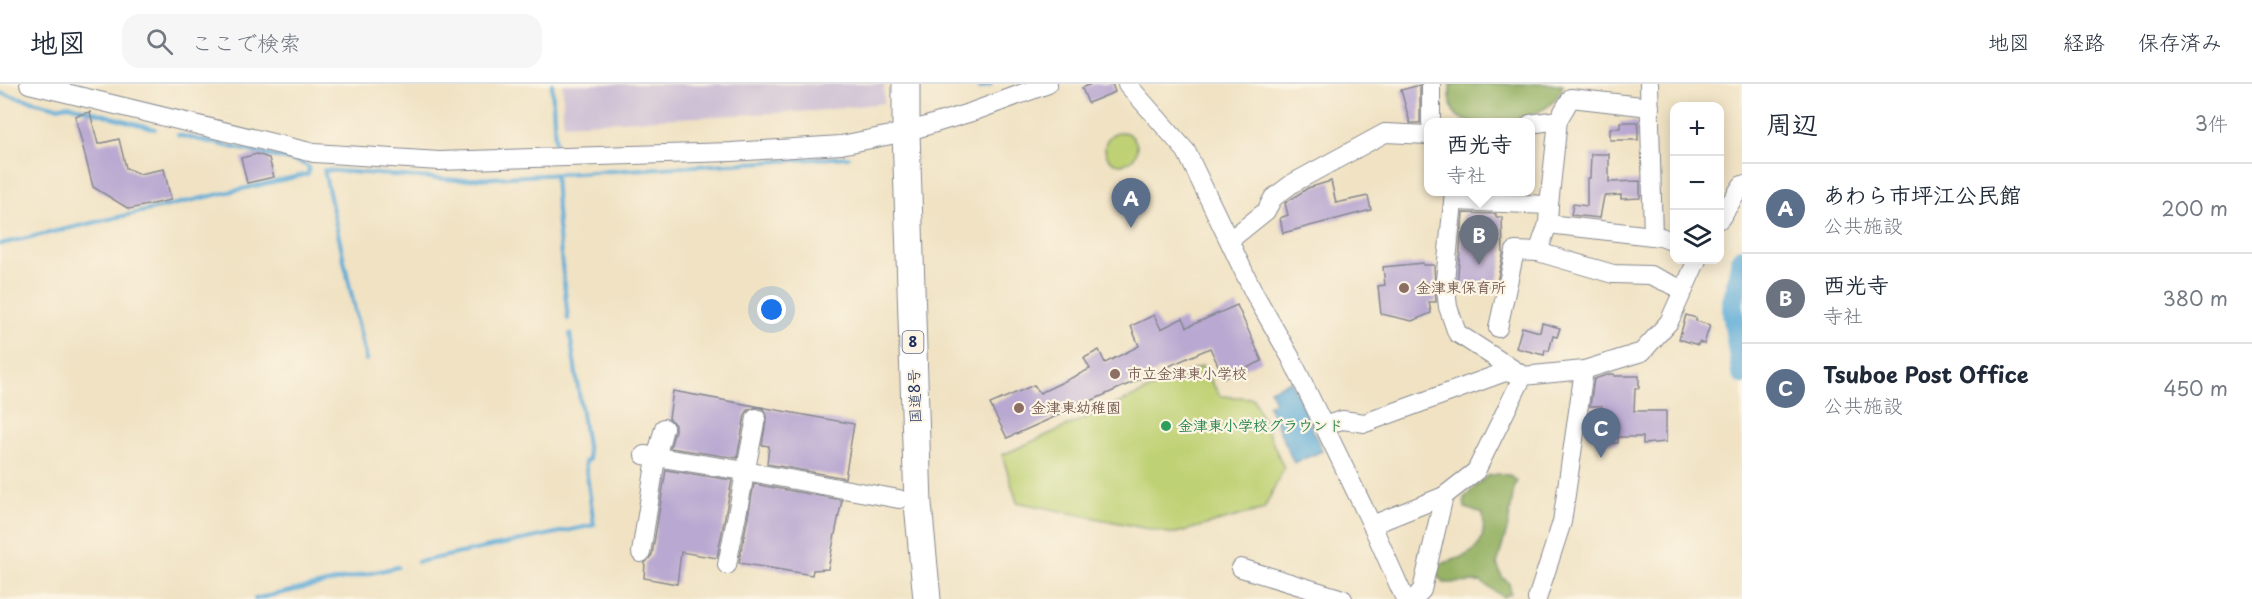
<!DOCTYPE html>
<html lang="ja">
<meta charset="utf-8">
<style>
:root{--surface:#fff;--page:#f6f6f7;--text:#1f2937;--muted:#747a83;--line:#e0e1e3;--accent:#ea580c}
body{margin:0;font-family:"Playpen Sans","Klee One",sans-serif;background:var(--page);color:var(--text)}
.controls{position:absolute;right:18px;top:18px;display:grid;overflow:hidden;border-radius:12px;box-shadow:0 3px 15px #0003}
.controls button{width:54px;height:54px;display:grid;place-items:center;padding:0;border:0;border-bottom:2px solid var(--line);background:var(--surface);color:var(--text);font:30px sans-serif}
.you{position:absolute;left:772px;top:226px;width:21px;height:21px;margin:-15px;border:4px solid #fff;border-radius:50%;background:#1a73e8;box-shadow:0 0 0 9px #1a73e833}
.badge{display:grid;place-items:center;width:39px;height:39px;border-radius:50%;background:var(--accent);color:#fff;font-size:20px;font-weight:700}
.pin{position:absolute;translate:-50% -50px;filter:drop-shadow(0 2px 3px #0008)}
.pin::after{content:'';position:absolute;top:32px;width:21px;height:18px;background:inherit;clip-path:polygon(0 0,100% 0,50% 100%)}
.popup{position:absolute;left:1424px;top:34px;width:111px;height:78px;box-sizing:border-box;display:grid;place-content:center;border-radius:12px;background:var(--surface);filter:drop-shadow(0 2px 4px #0005);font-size:20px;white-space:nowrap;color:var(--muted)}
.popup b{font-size:22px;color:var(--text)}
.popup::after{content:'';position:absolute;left:50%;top:100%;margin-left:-12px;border:12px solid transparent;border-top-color:var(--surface)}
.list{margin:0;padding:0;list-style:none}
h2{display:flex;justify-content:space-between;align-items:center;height:78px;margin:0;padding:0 24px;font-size:26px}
h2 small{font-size:20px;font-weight:400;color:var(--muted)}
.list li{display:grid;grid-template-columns:39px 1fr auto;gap:18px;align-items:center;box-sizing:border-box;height:90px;padding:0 24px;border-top:2px solid var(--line)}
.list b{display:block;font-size:22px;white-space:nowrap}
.list p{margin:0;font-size:20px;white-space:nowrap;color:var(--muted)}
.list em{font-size:20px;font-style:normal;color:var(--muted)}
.icon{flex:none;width:33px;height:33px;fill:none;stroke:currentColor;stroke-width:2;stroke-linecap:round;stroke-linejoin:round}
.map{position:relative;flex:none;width:1742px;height:515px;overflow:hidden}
header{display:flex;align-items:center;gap:36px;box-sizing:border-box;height:84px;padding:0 30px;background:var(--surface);border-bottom:2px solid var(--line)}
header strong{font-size:28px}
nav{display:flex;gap:33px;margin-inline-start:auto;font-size:21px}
.search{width:420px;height:54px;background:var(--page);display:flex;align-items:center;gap:15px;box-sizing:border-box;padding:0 21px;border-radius:18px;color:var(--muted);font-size:22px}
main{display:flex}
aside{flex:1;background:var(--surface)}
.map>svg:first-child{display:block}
</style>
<header>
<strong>地図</strong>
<div class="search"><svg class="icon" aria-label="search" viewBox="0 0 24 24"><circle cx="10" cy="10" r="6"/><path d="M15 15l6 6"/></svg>ここで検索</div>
<nav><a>地図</a><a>経路</a><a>保存済み</a></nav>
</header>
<main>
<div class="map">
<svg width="1742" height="515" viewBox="0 0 1742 515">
<rect width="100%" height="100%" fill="#fcf5e5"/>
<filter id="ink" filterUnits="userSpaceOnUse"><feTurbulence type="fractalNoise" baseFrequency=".0167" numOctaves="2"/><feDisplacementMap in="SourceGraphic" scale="12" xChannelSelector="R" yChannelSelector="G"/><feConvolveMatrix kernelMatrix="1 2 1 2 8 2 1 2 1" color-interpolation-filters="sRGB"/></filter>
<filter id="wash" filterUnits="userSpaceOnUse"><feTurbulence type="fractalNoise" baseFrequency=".008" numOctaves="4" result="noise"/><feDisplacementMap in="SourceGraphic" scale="24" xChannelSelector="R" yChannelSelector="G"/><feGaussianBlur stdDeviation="1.35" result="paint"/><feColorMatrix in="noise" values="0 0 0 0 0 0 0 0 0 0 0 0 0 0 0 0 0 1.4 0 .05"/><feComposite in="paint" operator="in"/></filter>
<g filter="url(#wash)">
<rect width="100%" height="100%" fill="#f0e2c3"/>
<polygon fill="#ccbed4" points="563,0 884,0 884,19 815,27 563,40"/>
<g fill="#bfd174" stroke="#6d8069" stroke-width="1.5">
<circle cx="1121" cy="64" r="16"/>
<polygon points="1202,282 1220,312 1253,314 1284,384 1264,425 1173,450 1017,418 1002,371"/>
</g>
<g fill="#97b366" stroke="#597162" stroke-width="1.5">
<path d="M 1450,0 L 1563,0 C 1562,6 1556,15 1551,20 C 1534,35 1468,50 1454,28 C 1449,21 1450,8 1450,0 Z"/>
<path d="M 1498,390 L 1509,391 L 1517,397 L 1514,404 L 1508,442 L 1497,480 L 1502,493 L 1509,499 L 1511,509 L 1503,513 L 1481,498 L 1444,499 L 1436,491 L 1438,481 C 1468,471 1488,469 1483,430 L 1465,424 L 1464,414 L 1487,392 Z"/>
</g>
<polygon fill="#5dabd7" stroke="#3c6d9a" stroke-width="1.5" points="1291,297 1322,367 1294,379 1268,321 1275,318 1270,306"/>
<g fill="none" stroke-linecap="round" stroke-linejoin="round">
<g stroke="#5dabd7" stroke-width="4">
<polyline points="552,0 555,58"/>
<polyline points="980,4 991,0"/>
<polyline points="0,9 57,23 69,21 155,45"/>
<polyline points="555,90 558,143 568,235"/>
<polyline points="0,160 308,90 309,83 299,78 178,51"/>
<polyline points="366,276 324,86 458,96 848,73"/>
<polyline points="418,478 594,441 585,378 589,376 570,250"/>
<polyline points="255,515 398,483"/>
</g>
<polyline stroke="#5dabd7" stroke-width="22" points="1742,175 1732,222 1742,289"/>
</g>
<g id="blocks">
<g fill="#b9a8d1">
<polygon points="1091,0 1112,0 1115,8 1088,19 1082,4"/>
<polygon points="1420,1 1420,39 1410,39 1401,6"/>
<polygon points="90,28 98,60 119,55 126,84 139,90 164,85 171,116 129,125 93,103 75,32"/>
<polygon points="1620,38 1638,38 1638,56 1610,56 1610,44 1620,44"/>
<polygon points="257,70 269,74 274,93 247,99 241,74"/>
<polygon points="1591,70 1609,70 1609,98 1640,97 1640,114 1621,115 1621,111 1604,112 1600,134 1571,131 1573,120 1587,122 1587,94 1590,94"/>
<polygon points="1331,97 1336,119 1368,112 1371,126 1283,149 1280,134 1288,131 1285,119 1308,104"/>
<polygon points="1463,129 1496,130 1496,133 1502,133 1503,171 1496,202 1457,202"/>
<polygon points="1423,179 1423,181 1434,181 1436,218 1429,218 1431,229 1412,237 1381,230 1378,202 1385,201 1383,183"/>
<polygon points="1237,221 1262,277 1224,294 1210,264 1007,354 990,320 1034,301 1040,309 1090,285 1084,274 1099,266 1105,279 1139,262 1131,242 1154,231 1161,245 1183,234 1187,243"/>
<polygon points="1686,231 1696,234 1696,237 1710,241 1704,260 1699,258 1698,261 1679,255"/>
<polygon points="1542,239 1560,244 1557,253 1553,252 1549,267 1545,266 1544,271 1516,264 1522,243 1540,248"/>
<polygon points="1610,290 1614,290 1614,292 1639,292 1639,304 1635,304 1634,327 1666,327 1666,358 1643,360 1643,353 1618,353 1618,359 1603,359 1602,322 1590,322 1594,295"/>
<polygon points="673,307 854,340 845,394 767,380 769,362 762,361 767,331 763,325 758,323 748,326 745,331 737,374 670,364 675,346 675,341 669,334"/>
<polygon points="666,386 732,396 717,474 681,468 677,500 644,494 645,479 652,471"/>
<polygon points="754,400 842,416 828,485 813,486 812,491 739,479"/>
</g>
</g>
</g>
<g filter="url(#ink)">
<use href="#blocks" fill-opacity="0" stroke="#868890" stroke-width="1.5"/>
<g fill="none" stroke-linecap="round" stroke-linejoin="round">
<g stroke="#868890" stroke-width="20">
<g id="minor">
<polyline points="29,0 314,69 439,77 731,68 841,61 906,48 972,28 1048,0"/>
<polyline points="1127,0 1186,67 1254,209 1291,274 1372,441 1405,515"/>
<polyline points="1649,0 1653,152"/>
<polyline points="1431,39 1431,0"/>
<polyline points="1530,40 1558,36 1571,14 1650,23"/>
<polyline points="1454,108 1445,196 1448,223 1457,249 1519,289"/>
<polyline points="1455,117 1549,121 1548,140 1661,153 1674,158"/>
<polyline points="1549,121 1558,36"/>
<polyline points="1720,135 1742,101"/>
<polyline points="1230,156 1266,127 1273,114 1293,99 1385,49 1428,51"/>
<polyline points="1538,168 1613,190 1650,191 1684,206"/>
<polyline points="1498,244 1515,167 1538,168 1548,140"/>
<polyline points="1323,342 1342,336 1365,339 1505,288 1523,292 1584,286 1642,268 1669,238 1697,176"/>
<polyline points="644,371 745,387 899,415"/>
<polyline points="1372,441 1444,412"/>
<polyline points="641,469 656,374 664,344"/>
<polyline points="727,481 756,334"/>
<polyline points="1241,484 1343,515"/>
<polyline points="1414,515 1422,506 1444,412 1476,387 1523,292"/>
<polyline points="1537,515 1562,438 1584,286"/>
</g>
</g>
<g stroke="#868890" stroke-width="29">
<polyline id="highway" points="906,0 906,48 918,420 927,515"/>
</g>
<use href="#minor" stroke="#fff" stroke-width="18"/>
<use href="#highway" stroke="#fff" stroke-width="27"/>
</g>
</g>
<g fill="#8d6e63" stroke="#fcf5e5" stroke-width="2">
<circle cx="1404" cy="204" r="6"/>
<circle cx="1115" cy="290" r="6"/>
<circle cx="1019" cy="324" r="6"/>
</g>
<circle fill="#2e9e5b" stroke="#fcf5e5" stroke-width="2" cx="1166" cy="342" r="6"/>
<g text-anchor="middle" stroke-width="4.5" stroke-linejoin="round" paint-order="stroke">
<rect fill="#fcf5e5" stroke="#5e6a86" stroke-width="1.5" x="902.5" y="247" width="21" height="22" rx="4.5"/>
<g font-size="14" font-weight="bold" fill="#1b2f5e">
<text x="913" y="263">8</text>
</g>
<g font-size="15" font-weight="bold" fill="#785e54" stroke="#fcf5e5" text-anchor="start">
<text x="1416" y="209">金津東保育所</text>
<text x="1127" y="295">市立金津東小学校</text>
<text x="1031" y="329">金津東幼稚園</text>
</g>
<g font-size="15" fill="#1b2f5e" stroke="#fcf5e5">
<text transform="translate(915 312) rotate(-92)" y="5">国道8号</text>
</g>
<g font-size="15" font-weight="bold" fill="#27864d" stroke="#fcf5e5" text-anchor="start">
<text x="1178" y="347">金津東小学校グラウンド</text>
</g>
</g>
</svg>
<div class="controls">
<button>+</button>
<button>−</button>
<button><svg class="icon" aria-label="layers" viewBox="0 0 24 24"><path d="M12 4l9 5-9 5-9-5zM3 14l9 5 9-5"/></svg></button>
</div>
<div class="you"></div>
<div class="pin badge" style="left:1131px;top:144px;background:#5c6f8a">A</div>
<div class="pin badge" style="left:1479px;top:181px;background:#6b7280">B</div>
<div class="popup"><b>西光寺</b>寺社</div>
<div class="pin badge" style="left:1601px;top:374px;background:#5c6f8a">C</div>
</div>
<aside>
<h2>周辺<small>3件</small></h2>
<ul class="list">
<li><span class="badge" style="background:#5c6f8a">A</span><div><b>あわら市坪江公民館</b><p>公共施設</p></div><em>200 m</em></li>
<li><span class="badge" style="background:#6b7280">B</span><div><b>西光寺</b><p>寺社</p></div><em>380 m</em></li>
<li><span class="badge" style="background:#5c6f8a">C</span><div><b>Tsuboe Post Office</b><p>公共施設</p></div><em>450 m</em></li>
</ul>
</aside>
</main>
